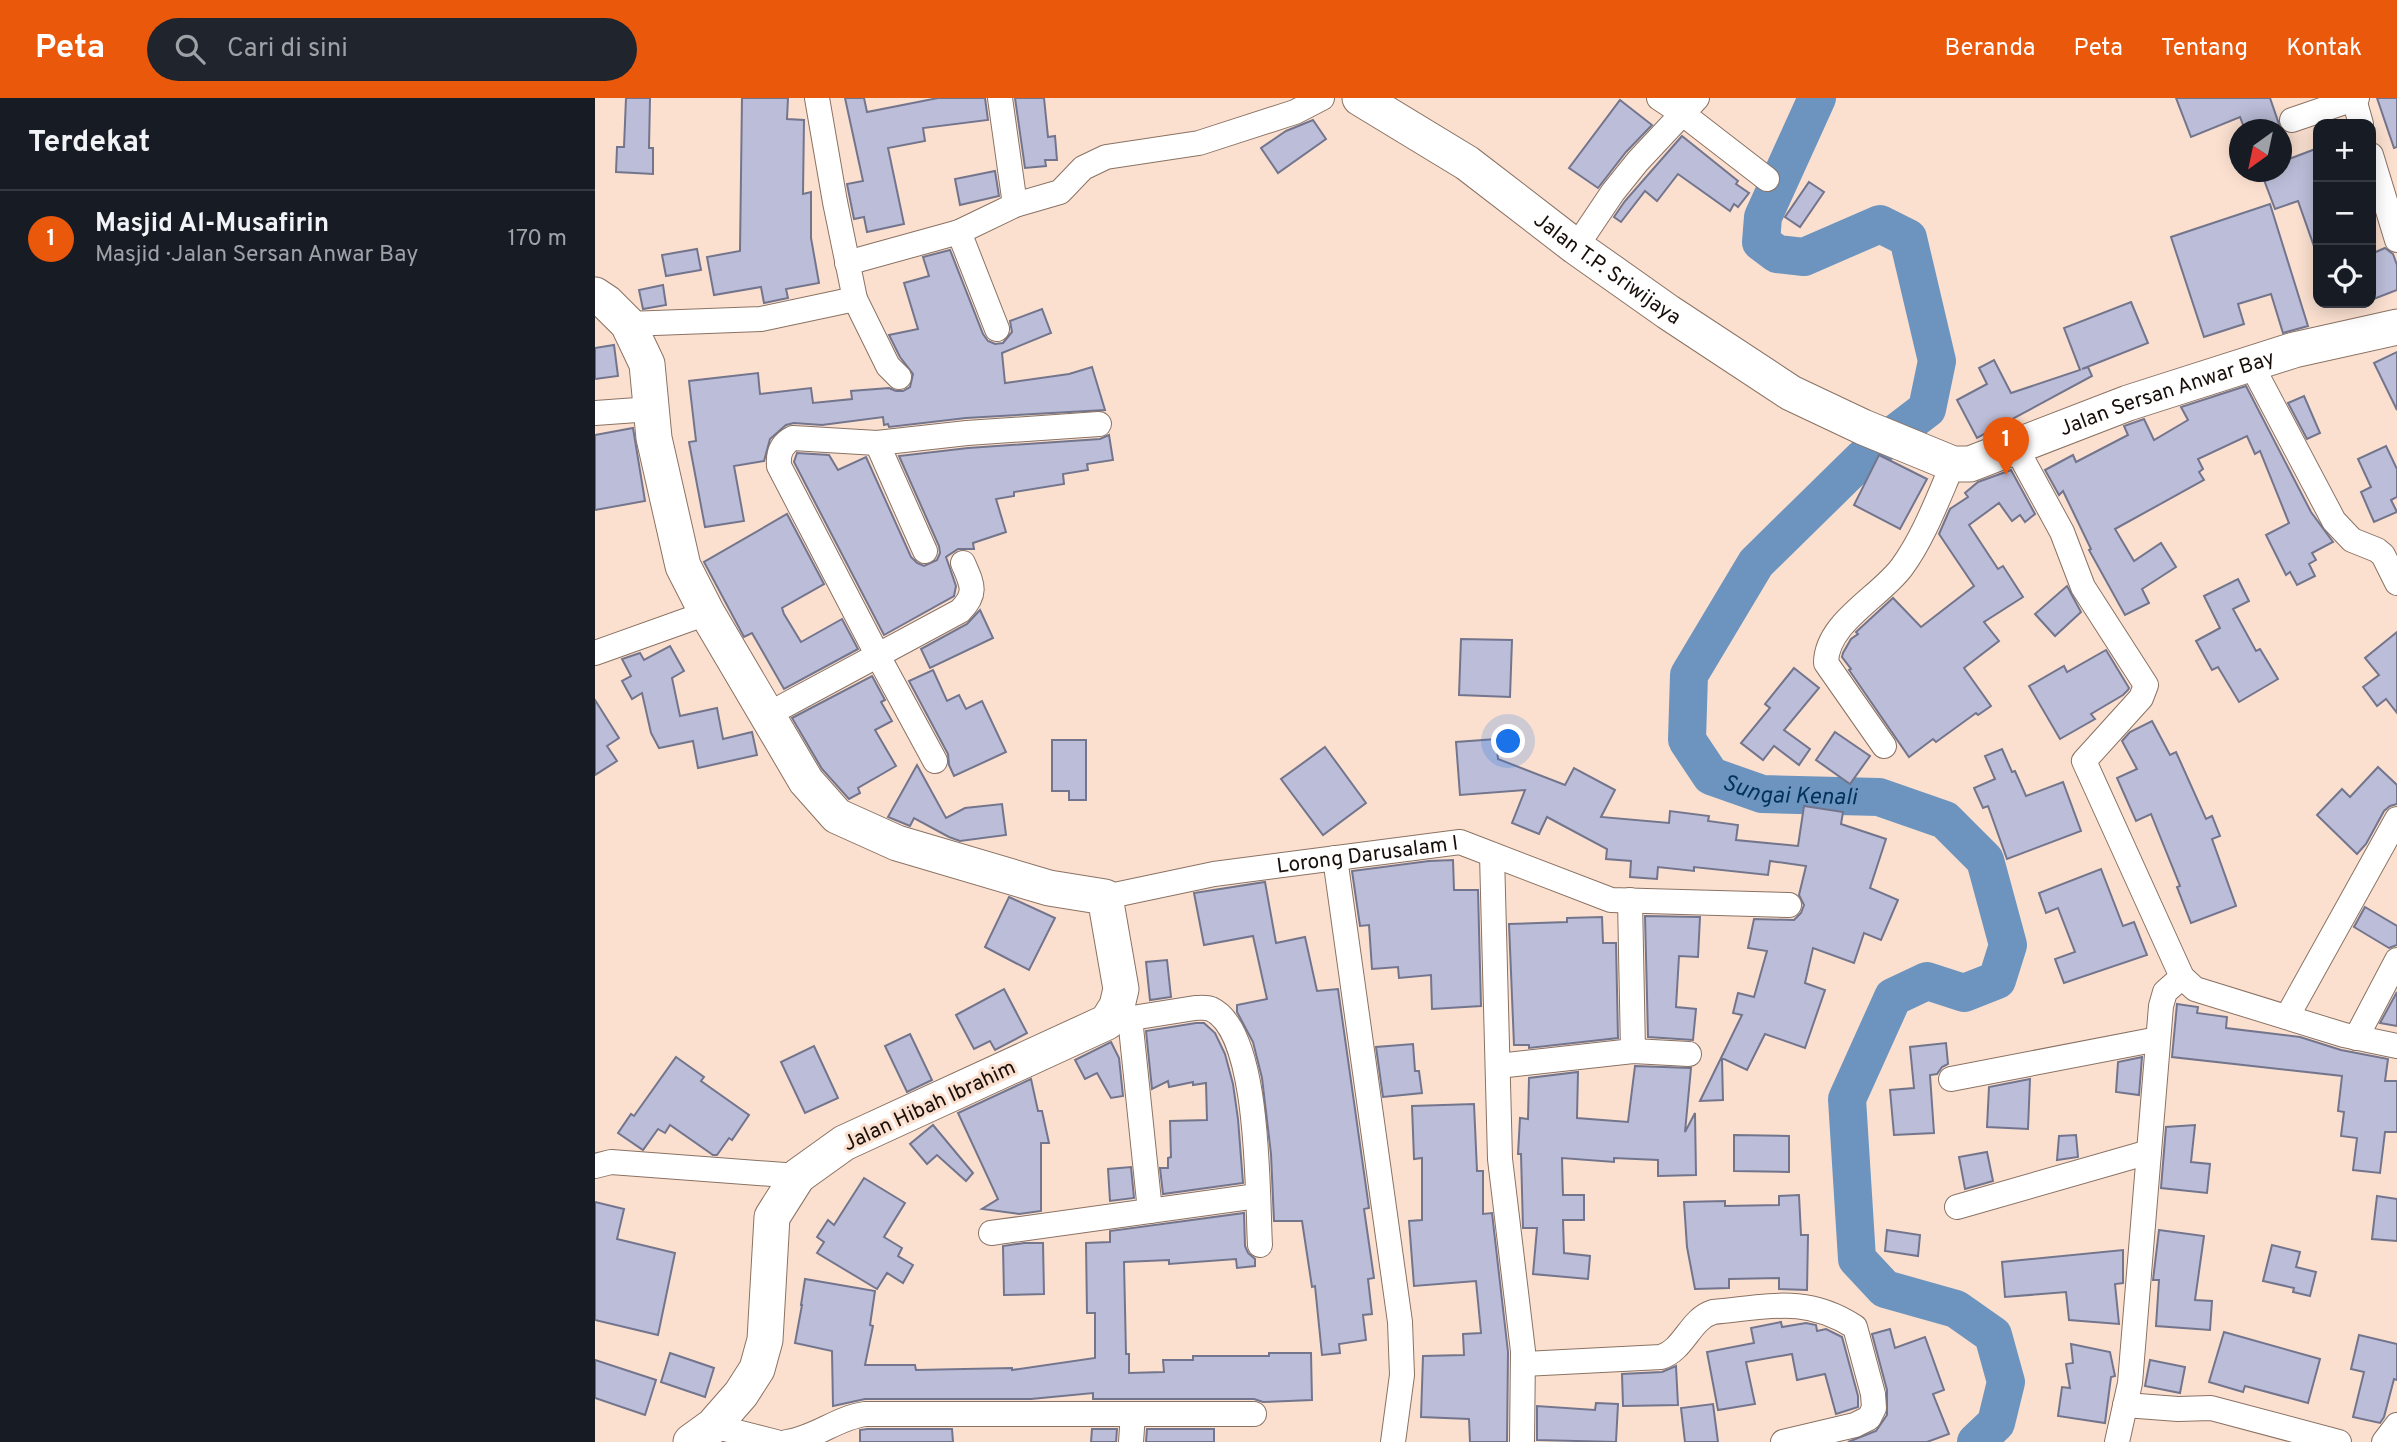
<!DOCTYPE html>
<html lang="id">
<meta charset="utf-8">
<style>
:root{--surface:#171b24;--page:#20242c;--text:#f1f3f6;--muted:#9ea1a6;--line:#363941;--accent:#ea580c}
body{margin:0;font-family:Overpass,sans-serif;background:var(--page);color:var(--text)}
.controls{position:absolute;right:21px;top:21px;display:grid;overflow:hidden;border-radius:14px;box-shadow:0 4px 18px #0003}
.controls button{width:63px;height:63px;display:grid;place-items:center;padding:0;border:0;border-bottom:2px solid var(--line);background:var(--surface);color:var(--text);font:35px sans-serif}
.compass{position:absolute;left:1634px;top:21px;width:63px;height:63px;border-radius:50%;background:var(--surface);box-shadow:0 4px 18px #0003;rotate:213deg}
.you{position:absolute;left:914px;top:644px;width:24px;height:24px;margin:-18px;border:5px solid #fff;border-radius:50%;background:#1a73e8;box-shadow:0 0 0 10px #1a73e833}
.badge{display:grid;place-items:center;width:46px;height:46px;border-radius:50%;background:var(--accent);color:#fff;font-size:23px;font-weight:700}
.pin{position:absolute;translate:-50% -58px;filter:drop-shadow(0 2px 4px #0008)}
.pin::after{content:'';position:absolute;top:37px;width:24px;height:21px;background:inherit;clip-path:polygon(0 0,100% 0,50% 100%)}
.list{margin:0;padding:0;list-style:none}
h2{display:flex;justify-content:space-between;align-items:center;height:91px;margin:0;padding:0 28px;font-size:30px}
h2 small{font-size:23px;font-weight:400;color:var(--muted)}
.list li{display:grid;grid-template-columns:46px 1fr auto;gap:21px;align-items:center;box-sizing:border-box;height:98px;padding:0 28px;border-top:2px solid var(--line)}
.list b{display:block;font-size:26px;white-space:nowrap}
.list p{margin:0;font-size:23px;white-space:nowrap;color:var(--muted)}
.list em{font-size:23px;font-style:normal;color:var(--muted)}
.icon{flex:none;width:38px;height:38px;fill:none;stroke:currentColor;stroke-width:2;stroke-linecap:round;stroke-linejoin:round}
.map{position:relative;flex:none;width:1802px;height:1344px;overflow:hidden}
header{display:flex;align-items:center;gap:42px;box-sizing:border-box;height:98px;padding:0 35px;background:var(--accent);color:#fff}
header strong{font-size:33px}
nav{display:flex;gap:38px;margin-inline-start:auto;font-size:24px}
.search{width:490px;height:63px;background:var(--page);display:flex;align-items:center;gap:18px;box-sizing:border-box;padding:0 24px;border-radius:38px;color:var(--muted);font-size:26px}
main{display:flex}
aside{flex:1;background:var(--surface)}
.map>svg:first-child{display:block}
</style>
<header>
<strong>Peta</strong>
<div class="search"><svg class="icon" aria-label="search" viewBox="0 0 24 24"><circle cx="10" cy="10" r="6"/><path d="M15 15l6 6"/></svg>Cari di sini</div>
<nav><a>Beranda</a><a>Peta</a><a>Tentang</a><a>Kontak</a></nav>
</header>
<main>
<aside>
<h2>Terdekat<small></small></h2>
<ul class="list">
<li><span class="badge">1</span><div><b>Masjid Al-Musafirin</b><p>Masjid · Jalan Sersan Anwar Bay</p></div><em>170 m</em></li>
</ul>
</aside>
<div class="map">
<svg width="1802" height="1344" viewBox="0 0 1802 1344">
<rect width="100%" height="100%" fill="#fbe0d0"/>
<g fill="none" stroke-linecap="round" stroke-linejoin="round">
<path stroke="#6c94be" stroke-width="38" id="s1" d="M 1222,0 L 1168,119 L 1166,144 L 1182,156 L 1209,159 L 1285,126 L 1313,140 L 1342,263 L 1332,311 L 1268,360 L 1161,465 L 1094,577 L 1092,642 L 1116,678 L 1167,696 L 1284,699 L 1350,722 L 1390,762 L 1413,847 L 1402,882 L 1369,895 L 1332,883 L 1298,899 L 1252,1001 L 1262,1161 L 1290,1191 L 1361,1211 L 1398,1237 L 1411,1284 L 1401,1325 L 1381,1344"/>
</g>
<g fill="#bcbdd8" stroke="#73758d" stroke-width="2">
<polygon points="31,0 55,0 54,50 58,50 58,76 21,74 22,49 29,49"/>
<polygon points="147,0 193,0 192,21 209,22 208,96 216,94 216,140 224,185 191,191 193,200 169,205 166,189 119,197 112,159 145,153"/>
<polygon points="250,0 269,0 272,14 343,0 390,0 393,22 328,30 330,43 293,50 309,126 272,134 269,119 259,121 252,86 268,83"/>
<polygon points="420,0 449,0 453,39 460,38 462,62 450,62 451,68 430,70"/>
<polygon points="1581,0 1675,0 1686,32 1650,32 1645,19 1596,39"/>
<polygon points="1782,0 1802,0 1802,49 1799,50"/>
<polygon points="1025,2 1057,27 1031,54 1003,90 974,70"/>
<polygon points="718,22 731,41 683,75 666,50 691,33"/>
<polygon points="1087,38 1143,83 1141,86 1154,95 1143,109 1139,106 1135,113 1083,76 1062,103 1050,93 1026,124 1019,119 1030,103"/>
<polygon points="1723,50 1723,154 1721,154 1703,103 1680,111 1666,74 1686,74 1686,64"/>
<polygon points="400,73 404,98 365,107 360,81"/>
<polygon points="1214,84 1229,94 1205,129 1190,119"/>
<polygon points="1675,106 1713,228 1688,235 1676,196 1643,206 1649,226 1609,239 1576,139"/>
<polygon points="1790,150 1798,156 1802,167 1802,192 1776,202 1776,156"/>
<polygon points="102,151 106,172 71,178 67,157"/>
<polygon points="355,152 388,236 393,243 400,246 408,245 417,234 415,223 447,211 456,235 407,255 410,285 474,276 497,269 510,312 371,320 294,329 293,326 289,327 288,319 227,327 199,325 191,327 175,341 169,363 139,368 149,423 110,429 94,344 101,343 94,283 163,275 165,296 216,290 218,305 257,301 256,293 294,290 301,293 308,293 315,289 318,276 305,259 294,237 323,231 309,185 334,178 328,159"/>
<polygon points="68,187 71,207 48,211 44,192"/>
<polygon points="1536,204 1553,245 1487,271 1493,269 1497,278 1382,340 1362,302 1392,286 1384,270 1399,262 1416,295 1485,272 1469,230"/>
<polygon points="19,247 23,278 0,281 0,250"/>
<polygon points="1802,254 1802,312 1779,265"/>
<polygon points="1651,288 1716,414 1738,444 1717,455 1721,462 1714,466 1720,478 1702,487 1695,474 1691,477 1671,437 1694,425 1665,353 1660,356 1652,338 1603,361 1608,371 1604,374 1609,382 1520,431 1539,463 1566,445 1581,469 1547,491 1554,505 1530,517 1494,452 1496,451 1468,393 1464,397 1450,372 1478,357 1481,364 1533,337 1529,328 1549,321 1559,342 1593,322 1586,309"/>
<polygon points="1709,298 1725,335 1712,341 1693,305"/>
<polygon points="38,330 50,403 0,412 0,337"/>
<polygon points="514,337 518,362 492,366 493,372 468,376 469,386 419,394 419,398 401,401 411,434 378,445 379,451 363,451 351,459 361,488 359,498 289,537 199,364 202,355 234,357 243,372 271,359 316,459 322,465 329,468 342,462 345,455 344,448 304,358 373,350 505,341"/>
<polygon points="1791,348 1802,371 1802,399 1796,402 1802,414 1779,424 1766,394 1776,389 1763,361"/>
<polygon points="1284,357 1332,381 1305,431 1259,407"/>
<polygon points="1416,372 1440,416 1430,424 1425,417 1417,423 1404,405 1374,427 1403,471 1408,468 1428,499 1389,524 1404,543 1369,570 1396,608 1383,617 1381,615 1341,644 1338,641 1314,659 1254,572 1256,571 1247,559 1248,555 1256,541 1263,536 1261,534 1298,500 1326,529 1379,488 1344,436 1355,411 1373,399 1370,395 1383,384"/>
<polygon points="192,416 229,486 187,510 189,516 206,544 247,521 263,551 189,591 157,535 149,539 109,464"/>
<polygon points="1643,481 1654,503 1638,511 1661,553 1665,551 1683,581 1644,604 1623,569 1617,572 1601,543 1625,530 1609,498"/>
<polygon points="1472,488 1486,514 1460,538 1440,516"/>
<polygon points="385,512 398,540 335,570 326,551 372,526"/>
<polygon points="1802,534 1802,615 1791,601 1782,608 1768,589 1784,577 1770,560"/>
<polygon points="866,541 917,542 915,599 864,597"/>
<polygon points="75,548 89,573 77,580 85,618 122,610 128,641 157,634 162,657 103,670 98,643 64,650 56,635 47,595 37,601 27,583 36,578 27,561 45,555 49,562"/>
<polygon points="1511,552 1534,590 1533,592 1528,597 1496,616 1500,621 1465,641 1434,588 1469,568 1472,574"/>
<polygon points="1199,570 1224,590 1189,632 1215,651 1204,667 1179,648 1168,662 1146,645 1175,610 1170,606"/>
<polygon points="338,572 352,603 364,597 371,611 387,603 411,654 359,678 354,667 353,656 314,583"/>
<polygon points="277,578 290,602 286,604 297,623 280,632 301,668 263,690 265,695 254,701 227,671 197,620"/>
<polygon points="0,602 24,640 12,648 22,663 0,677"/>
<polygon points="1557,623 1575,657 1581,654 1611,721 1617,718 1625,738 1617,741 1641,808 1596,825 1582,789 1585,788 1556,716 1541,723 1522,680 1542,671 1527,643 1535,634"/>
<polygon points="1240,634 1275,658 1255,686 1221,662"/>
<polygon points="901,641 903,661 970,687 979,670 1020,692 1006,719 1074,725 1075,713 1114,718 1113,723 1143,727 1141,742 1203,748 1209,708 1248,714 1246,726 1291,741 1275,790 1303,802 1286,842 1269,835 1259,865 1218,850 1210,885 1230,892 1210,950 1170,936 1152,972 1127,960 1128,1002 1105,1003 1147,917 1138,915 1143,895 1159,899 1172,853 1153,850 1159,821 1199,822 1206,815 1209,807 1204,797 1211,768 1175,763 1173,777 1099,769 1099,773 1063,769 1062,781 1035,779 1036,763 1011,761 1012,751 952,719 944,736 917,725 930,692 865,697 861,644"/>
<polygon points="457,642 491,642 491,702 474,702 474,693 457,693"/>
<polygon points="730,649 771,705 728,737 686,681"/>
<polygon points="1407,651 1417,674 1420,673 1431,698 1468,684 1486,733 1412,761 1393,708 1388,710 1379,690 1400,681 1390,658"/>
<polygon points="322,667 351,720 370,710 407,706 411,737 365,743 354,739 319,720 315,728 293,719"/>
<polygon points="1783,669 1802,687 1802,706 1795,708 1789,713 1771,746 1762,756 1722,717 1747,691 1755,699"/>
<polygon points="858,762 859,792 883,792 886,908 837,911 836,877 804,880 803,869 777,871 774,827 765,828 757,773 834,763"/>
<polygon points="1506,771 1528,828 1539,824 1552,857 1469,885 1460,861 1480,854 1463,810 1451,815 1444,795"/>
<polygon points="670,784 681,845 710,839 722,893 743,891 774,1110 769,1111 779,1180 773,1181 777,1216 768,1217 771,1242 744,1246 745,1255 727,1257 720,1188 717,1189 707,1123 679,1123 676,1056 667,980 658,944 642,914 642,907 672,901 658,838 609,847 599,795"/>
<polygon points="414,799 460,820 434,872 390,849"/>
<polygon points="1770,809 1802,828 1802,847 1794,850 1759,829"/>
<polygon points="1050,818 1105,819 1103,859 1084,858 1081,909 1101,911 1098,942 1053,939"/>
<polygon points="1007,819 1008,845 1021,845 1023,940 934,950 934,947 919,947 914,826 972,824 972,820"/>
<polygon points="572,862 576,899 555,902 551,864"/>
<polygon points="409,891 432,935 400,952 395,943 379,951 361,917"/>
<polygon points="1802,894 1802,928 1785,925"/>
<polygon points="1582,906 1603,909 1602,915 1632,919 1631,930 1705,939 1746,952 1793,961 1790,983 1802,983 1802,1034 1790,1034 1785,1075 1758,1072 1762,1040 1746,1038 1749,1014 1743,1013 1747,978 1577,959"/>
<polygon points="601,925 609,925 620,935 630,956 638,986 643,1021 648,1085 568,1096 565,1070 573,1070 573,1060 576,1059 575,1023 612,1022 611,985 598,987 598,984 574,989 573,983 557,991 551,933"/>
<polygon points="315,936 337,982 312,994 290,948"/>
<polygon points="516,944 524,960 528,998 516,1000 502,975 490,981 480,962"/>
<polygon points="1351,945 1353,966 1347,969 1342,976 1335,977 1339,1035 1299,1037 1295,992 1319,990 1315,949"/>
<polygon points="818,946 820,973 824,973 827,995 788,999 781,949"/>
<polygon points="219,948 243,1000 210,1015 186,964"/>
<polygon points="81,959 109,979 106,983 154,1017 137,1042 134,1040 122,1057 118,1057 75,1027 70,1035 63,1031 48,1052 23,1035 36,1016 39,1018"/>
<polygon points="1547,959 1544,997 1521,994 1523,964"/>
<polygon points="1040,968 1096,970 1090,1034 1100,1015 1101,1077 1063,1078 1063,1062 1019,1060 1019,1064 967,1060 968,1097 989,1097 989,1122 968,1122 969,1155 995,1158 993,1181 938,1176 942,1130 928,1130 926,1056 923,1056 925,1020 933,1021 934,980 983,974 982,1020 1033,1024"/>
<polygon points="436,981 443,1013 447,1013 454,1045 446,1045 446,1113 424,1116 387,1111 403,1101 363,1015"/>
<polygon points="1435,981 1433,1031 1392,1029 1394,989"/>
<polygon points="879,1006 882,1073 888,1073 888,1116 897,1115 913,1254 912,1344 875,1344 874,1321 826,1319 828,1258 869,1257 868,1236 886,1235 881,1183 819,1188 814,1123 827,1122 827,1060 819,1061 817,1008"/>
<polygon points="338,1027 378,1075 371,1083 342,1057 332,1066 315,1046"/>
<polygon points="1600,1027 1596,1064 1615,1066 1612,1095 1566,1090 1571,1029"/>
<polygon points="1139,1037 1194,1038 1194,1074 1139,1073"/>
<polygon points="1481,1037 1483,1059 1462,1062 1464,1038"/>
<polygon points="1392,1054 1398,1083 1370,1091 1364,1059"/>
<polygon points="536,1069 539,1100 515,1103 513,1071"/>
<polygon points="269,1080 310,1105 289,1139 307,1150 303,1158 318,1167 308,1185 292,1175 282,1191 222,1155 229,1144 222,1139 233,1122 239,1127"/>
<polygon points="1204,1097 1206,1137 1213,1137 1212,1192 1184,1191 1184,1180 1134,1181 1134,1190 1100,1191 1092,1149 1089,1104 1130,1103 1130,1108 1184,1107 1184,1098"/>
<polygon points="1782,1098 1802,1101 1802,1143 1777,1141"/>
<polygon points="0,1104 29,1111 22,1141 80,1155 63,1237 0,1222"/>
<polygon points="649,1115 650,1148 653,1155 660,1161 660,1168 642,1170 641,1161 574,1166 574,1162 529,1164 531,1256 534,1256 534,1275 569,1274 568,1262 598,1262 598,1258 674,1258 674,1255 716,1255 717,1302 668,1304 659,1301 498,1301 498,1295 436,1301 270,1301 238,1308 237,1253 200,1245 207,1207 206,1207 210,1181 280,1193 275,1227 278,1228 270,1267 320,1267 321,1272 417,1270 417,1272 500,1260 500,1215 492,1215 491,1145 515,1144 515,1133"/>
<polygon points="1292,1132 1325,1137 1323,1158 1290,1153"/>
<polygon points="1564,1132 1609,1138 1600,1202 1617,1203 1615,1232 1561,1228 1564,1182 1558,1182"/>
<polygon points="429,1145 448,1145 449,1196 409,1197 408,1148"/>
<polygon points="1677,1147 1705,1154 1701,1169 1721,1174 1715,1198 1698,1194 1699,1190 1668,1183"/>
<polygon points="1528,1152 1528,1185 1520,1186 1524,1226 1474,1222 1471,1194 1410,1199 1407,1164"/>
<polygon points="1186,1224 1187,1229 1211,1225 1221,1227 1222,1233 1231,1231 1247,1239 1263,1298 1263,1309 1241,1316 1230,1276 1202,1282 1197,1256 1151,1264 1160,1306 1123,1312 1112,1254 1159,1245 1156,1230"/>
<polygon points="1295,1231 1300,1250 1330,1239 1349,1292 1338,1296 1354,1336 1332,1344 1253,1344 1281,1333 1292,1317 1292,1292 1277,1236"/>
<polygon points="1629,1234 1725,1261 1713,1305 1650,1288 1648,1294 1614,1284"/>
<polygon points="1764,1237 1802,1246 1802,1282 1799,1281 1789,1319 1785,1325 1758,1319 1769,1274 1756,1271"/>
<polygon points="1476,1246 1515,1254 1520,1278 1516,1279 1510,1325 1463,1318 1467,1289 1475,1290 1471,1266 1478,1265"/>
<polygon points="75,1255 119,1270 110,1299 66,1284"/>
<polygon points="0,1262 61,1282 50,1317 0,1300"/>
<polygon points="1555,1262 1590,1269 1585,1295 1550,1288"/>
<polygon points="1081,1268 1083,1307 1028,1308 1027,1276 1067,1274"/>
<polygon points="1001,1305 1023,1306 1021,1344 942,1342 942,1308 1000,1312"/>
<polygon points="1118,1306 1123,1344 1090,1344 1086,1310"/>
<polygon points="272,1331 357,1331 358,1344 265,1344 265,1332"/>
<polygon points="497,1331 522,1331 521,1344 496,1344"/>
<polygon points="552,1331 619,1331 619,1344 551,1344"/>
</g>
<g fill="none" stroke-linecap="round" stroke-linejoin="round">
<g stroke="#8a7263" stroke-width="26">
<g id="street">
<polyline points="222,0 240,104 260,201 293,268 304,279"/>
<polyline points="405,0 420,107"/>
<polyline points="1064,0 1088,16 1172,81"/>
<polyline points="1759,1 1766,26"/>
<polyline points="1697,22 1762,0"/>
<polyline points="1776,57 1802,142"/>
<polyline points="364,134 402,231"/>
<polyline points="981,149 1018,94 1043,63 1102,0"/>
<polyline points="252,165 364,134 420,107 465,94 488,70 511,59 604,45 700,14 727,0"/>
<polyline points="33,226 166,221 260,201"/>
<polyline points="1656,266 1739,423 1757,442 1782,452 1788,457 1802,485"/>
<polyline points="0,315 56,311"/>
<polyline points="282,345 330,453"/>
<polyline points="1420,348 1467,434 1488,489 1551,587 1546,600 1489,663 1587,879 1600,891 1749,937 1802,948"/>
<polyline points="0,555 112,515"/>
<path d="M 172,617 L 365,513 C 383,495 377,486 368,465"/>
<path d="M 1289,648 L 1231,565 C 1231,525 1285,499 1307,469 C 1329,439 1343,400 1358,366"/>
<path d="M 340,663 L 283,558 L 184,368 C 183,356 186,346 198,340 L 282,345 L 372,335 L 504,326"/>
<polyline points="897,757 905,1061 928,1253 927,1344"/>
<polyline points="740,760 805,1224 807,1277 798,1344"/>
<path id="s2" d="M 510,799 L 619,776 L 865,744 L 1016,802 L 1194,807"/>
<polyline points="1035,802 1038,953"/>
<polyline points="1692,919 1802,721"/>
<polyline points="535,920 555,1113"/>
<path d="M 512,924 L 600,910 C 605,910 611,909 616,911 C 666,933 662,1099 665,1147"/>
<polyline points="1761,940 1802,862"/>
<polyline points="903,968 1038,953 1094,956"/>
<polyline points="1356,981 1563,941"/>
<polyline points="0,1068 16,1064 203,1078"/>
<polyline points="1362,1109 1554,1054"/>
<polyline points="396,1135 662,1098"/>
<path d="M 928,1266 L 1066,1259 C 1089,1252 1095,1221 1118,1214 C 1173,1209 1211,1197 1260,1229 L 1278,1296 L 1279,1310 L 1274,1320 L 1260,1327 L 1188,1344"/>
<polyline points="1530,1307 1583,1311 1616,1310 1744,1344"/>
<polyline points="118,1328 181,1344"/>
<path d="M 192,1344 C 220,1340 242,1320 270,1316 L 659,1316"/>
<polyline points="536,1344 538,1316"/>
<polyline points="1522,1344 1535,1285 1566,908 1570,894 1587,879"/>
<polyline points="1789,1344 1802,1327"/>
</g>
</g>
<g stroke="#8a7263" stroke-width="37">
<g id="secondary">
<path id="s3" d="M 765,0 L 872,65 L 981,149 L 1073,214 L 1196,295 L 1268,329 L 1358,366 L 1375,366 L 1533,305 L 1699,252 L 1802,229"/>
<polyline points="0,197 12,205 33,226 52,266 59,340 88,468 112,515 211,683 242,718 302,745 454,790 510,799 526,891 522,908 512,924 249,1045 203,1078 177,1119 170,1242 162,1271 146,1296 118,1328 96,1344"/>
</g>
</g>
<use href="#street" stroke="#fff" stroke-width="24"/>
<use href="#secondary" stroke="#fff" stroke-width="35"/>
</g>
<g text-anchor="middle" stroke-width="6" stroke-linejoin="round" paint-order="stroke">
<g font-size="21" fill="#180f0a" stroke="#fbe0d0">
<text dy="7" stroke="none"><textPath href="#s3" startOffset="301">Jalan T.P. Sriwijaya</textPath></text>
<text dy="7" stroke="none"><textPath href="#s3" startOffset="926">Jalan Sersan Anwar Bay</textPath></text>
<text dy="7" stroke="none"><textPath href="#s2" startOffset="266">Lorong Darusalam I</textPath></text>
<text transform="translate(334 1007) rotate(-25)" y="7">Jalan Hibah Ibrahim</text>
</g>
<g font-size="23" font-style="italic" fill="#023159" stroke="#fbe0d0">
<text dy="8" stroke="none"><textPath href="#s1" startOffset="1043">Sungai Kenali</textPath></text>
</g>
</g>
</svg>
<div class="controls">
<button>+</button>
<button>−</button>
<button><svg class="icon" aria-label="locate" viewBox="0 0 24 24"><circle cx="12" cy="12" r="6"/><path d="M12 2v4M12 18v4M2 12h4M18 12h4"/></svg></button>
</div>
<svg class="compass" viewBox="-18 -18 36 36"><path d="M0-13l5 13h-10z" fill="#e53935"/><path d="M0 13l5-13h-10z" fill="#9ea1a6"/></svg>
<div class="you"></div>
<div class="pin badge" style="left:1411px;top:377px">1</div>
</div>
</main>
